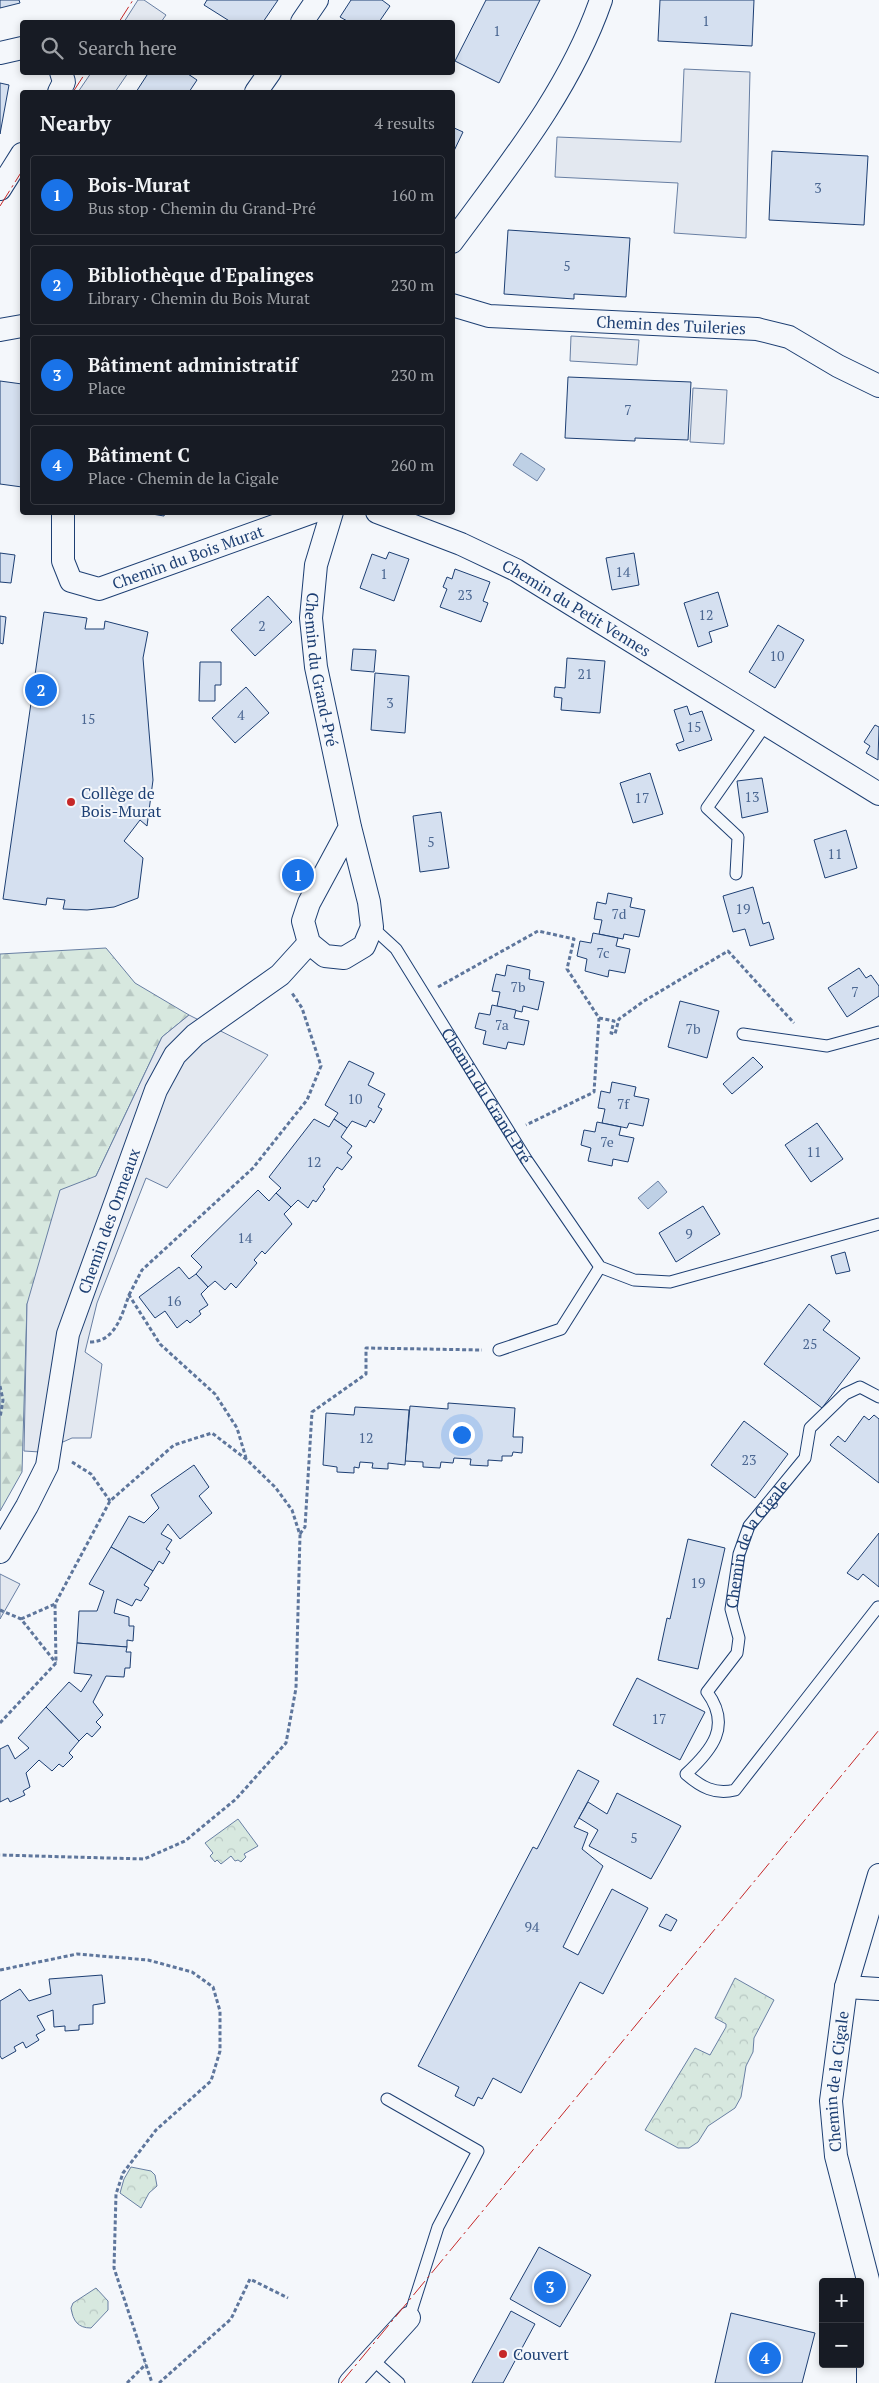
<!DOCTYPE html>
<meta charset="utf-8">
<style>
:root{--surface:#171b24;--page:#20242c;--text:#f1f3f6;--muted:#9ea1a6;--line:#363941;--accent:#1a73e8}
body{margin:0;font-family:"PT Serif",serif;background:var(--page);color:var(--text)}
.controls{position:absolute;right:15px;bottom:15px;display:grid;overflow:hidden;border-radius:5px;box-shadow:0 2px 8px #0003}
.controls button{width:45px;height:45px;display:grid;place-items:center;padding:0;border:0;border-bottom:1px solid var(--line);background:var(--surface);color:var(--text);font:25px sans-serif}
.you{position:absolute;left:461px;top:1434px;width:18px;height:18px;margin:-12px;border:4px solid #fff;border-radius:50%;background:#1a73e8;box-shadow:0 0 0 8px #1a73e833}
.badge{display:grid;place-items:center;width:32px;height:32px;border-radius:50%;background:var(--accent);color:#fff;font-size:16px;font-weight:700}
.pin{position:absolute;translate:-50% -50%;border:2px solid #fff;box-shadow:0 1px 5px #0006}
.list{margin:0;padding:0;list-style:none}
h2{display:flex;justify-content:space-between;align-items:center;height:65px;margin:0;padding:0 20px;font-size:21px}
h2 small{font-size:16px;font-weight:400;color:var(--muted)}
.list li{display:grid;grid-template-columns:32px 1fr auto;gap:15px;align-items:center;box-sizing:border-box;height:80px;margin:0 10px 10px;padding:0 10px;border:1px solid var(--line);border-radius:5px}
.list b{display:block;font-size:19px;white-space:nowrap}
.list p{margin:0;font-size:16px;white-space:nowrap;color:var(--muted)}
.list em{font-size:16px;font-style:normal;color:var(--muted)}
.icon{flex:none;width:28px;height:28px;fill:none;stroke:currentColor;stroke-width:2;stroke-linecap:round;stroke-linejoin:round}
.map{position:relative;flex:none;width:879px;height:2383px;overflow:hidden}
.search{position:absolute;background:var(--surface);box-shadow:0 2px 8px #0003;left:20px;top:20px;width:435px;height:55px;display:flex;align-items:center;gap:12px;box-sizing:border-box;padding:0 18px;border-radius:5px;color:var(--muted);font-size:19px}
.panel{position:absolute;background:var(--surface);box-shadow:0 2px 8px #0003;left:20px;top:90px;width:435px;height:425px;border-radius:5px}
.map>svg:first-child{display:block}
</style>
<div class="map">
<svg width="879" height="2383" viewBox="0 0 879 2383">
<defs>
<pattern id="forest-firs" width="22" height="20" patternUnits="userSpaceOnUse" patternTransform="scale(1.25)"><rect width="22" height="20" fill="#d7e8df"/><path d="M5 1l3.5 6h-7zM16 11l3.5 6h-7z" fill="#b8c8c3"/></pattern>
<pattern id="park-crowns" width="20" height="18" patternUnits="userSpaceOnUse" patternTransform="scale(1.25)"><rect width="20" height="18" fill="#d7e8df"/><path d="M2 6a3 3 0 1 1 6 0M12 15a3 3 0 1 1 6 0" fill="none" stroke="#b8c8c3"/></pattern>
</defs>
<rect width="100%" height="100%" fill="#f4f7fb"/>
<polygon fill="url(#forest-firs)" stroke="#687fa3" points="106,948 135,983 189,1015 162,1037 96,1176 27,1304 22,1472 0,1511 0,954"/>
<g fill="url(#park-crowns)" stroke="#687fa3">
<polygon points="238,1819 258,1846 244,1854 246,1857 241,1862 238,1860 235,1861 231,1856 221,1864 217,1860 215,1862 210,1856 213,1853 205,1843"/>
<polygon points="735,1978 774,2000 754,2038 753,2052 746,2066 741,2097 735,2108 708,2126 698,2142 689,2148 678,2148 645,2130 695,2048 710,2055 726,2027 726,2024 715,2018"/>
<polygon points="131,2167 151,2171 155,2175 157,2186 149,2193 141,2208 120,2193 124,2179"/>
<path d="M 96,2288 L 108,2301 L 108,2310 L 91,2328 C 78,2328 73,2321 71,2308 L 73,2303 Z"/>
</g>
<g fill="#e3e8f0" stroke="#687fa3">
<polygon points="138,0 144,0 166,15 161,22 124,22"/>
<polygon points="684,69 750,72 746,238 674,233 678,183 555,177 557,137 681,142"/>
<polygon points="91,73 91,72 128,73 115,92 78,92"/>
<polygon points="571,336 639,340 637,365 570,361"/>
<polygon points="693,388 727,390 724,444 690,442"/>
<polygon points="189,1015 268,1055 167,1188 146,1178 97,1303 85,1352 102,1364 91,1438 72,1438 40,1452 24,1451 27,1304 60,1190 96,1176 162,1037"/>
<polygon points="0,1574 20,1584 0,1619"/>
</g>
<g fill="#bed0e5" stroke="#687fa3">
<polygon points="521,453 545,469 537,481 513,465"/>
<polygon points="658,1181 667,1192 648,1209 638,1198"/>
</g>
<g fill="#d5e0f0" stroke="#1d3f73">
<polygon points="0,0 19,0 20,3 0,8"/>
<polygon points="207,0 278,0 263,22 231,22 204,5"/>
<polygon points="351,0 382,0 390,6 379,22 349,22 340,17"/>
<polygon points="486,0 540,0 499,83 455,61"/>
<polygon points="660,0 754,0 752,46 658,41"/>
<polygon points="149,72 185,72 197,80 189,92 136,92"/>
<polygon points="0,83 9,85 0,134"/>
<polygon points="452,127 463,132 452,155"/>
<polygon points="772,151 868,156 864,225 769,220"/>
<polygon points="508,230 630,238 626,297 574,294 574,299 504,294"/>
<polygon points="568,377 691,382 688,440 635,438 635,441 565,438"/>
<polygon points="0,381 22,384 22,487 0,484"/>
<polygon points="140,512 165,512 164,516"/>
<polygon points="389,552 409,559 394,601 360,588 372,554 386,559"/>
<polygon points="0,553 15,555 11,583 0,582"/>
<polygon points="634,553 639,585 612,590 606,558"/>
<polygon points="455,569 490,582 483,601 488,603 481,622 440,607 447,589 443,587 447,577 452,579"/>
<polygon points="718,592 728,626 709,632 712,642 698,647 684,603"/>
<polygon points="268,596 292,622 255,656 231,630"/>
<polygon points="44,612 87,618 85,629 104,629 105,621 148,632 143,658 153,780 147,826 140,820 124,841 143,858 138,898 114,907 87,910 63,909 65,900 47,898 46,905 3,899"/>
<polygon points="0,616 6,617 3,644 0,643"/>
<polygon points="778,625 804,640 775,688 749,672"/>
<polygon points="353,649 376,650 374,672 351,670"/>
<polygon points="567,658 605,661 600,713 561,710 562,698 554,697 555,687 565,688"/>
<polygon points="200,662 221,662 221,685 215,685 215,701 199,701"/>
<polygon points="375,673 409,676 405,733 371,730"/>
<polygon points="246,687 269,713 235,743 212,718"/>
<polygon points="687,706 690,715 702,711 712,740 679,751 676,744 684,741 674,710"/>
<polygon points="875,725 879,727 878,760 866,753 870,746 864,742"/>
<polygon points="650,773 663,814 633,823 620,783"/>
<polygon points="762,778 768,812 742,818 737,781"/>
<polygon points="441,812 449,868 420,872 413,816"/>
<polygon points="846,830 857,868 825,878 814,840"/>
<polygon points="753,887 763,924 769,922 774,939 750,946 745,929 733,932 723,896"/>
<polygon points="608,893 632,898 630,907 645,910 639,937 624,934 623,939 599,934 602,920 594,919 597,902 606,904"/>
<polygon points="593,933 618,938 616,946 630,949 625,973 609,970 608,977 585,971 587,959 577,956 580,941 591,943"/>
<polygon points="507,965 530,970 529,979 544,982 538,1010 523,1006 522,1012 497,1006 500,992 492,991 496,974 505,976"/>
<polygon points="859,968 866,978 871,975 879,986 879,996 847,1017 828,988"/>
<polygon points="680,1001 719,1011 707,1058 668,1047"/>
<polygon points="492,1005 516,1010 514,1018 529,1021 524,1045 508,1042 506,1049 483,1044 486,1031 475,1028 479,1013 490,1015"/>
<polygon points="753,1057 763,1067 732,1094 723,1084"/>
<polygon points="349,1061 374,1073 368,1085 385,1094 378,1107 382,1109 374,1123 370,1120 366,1127 352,1121 347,1128 334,1119 338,1113 325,1105"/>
<polygon points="612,1082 636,1087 634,1096 649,1099 643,1126 629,1123 627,1128 602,1123 605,1109 598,1108 601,1091 610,1093"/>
<polygon points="314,1119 329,1127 334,1119 347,1128 341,1137 352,1146 347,1153 352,1157 342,1170 337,1167 323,1187 325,1189 316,1202 313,1200 308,1208 298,1200 291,1207 276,1193 281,1188 269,1177"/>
<polygon points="597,1122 621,1127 619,1135 634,1138 628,1162 613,1159 612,1166 588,1161 591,1148 581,1145 584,1130 595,1132"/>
<polygon points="817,1123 843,1159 811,1182 785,1145"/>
<polygon points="258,1190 269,1201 276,1193 291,1207 284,1214 292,1224 265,1254 262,1251 254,1260 257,1263 236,1288 231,1283 225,1290 215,1281 208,1287 196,1274 202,1267 191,1256"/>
<polygon points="703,1206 720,1234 676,1262 659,1233"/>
<polygon points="845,1252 850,1271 836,1274 831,1256"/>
<polygon points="179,1267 189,1279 196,1274 208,1287 201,1294 208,1305 199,1311 201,1314 190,1323 187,1320 177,1328 165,1311 155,1318 139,1297"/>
<polygon points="809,1304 830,1321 823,1330 860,1358 822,1408 764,1364"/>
<polygon points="448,1403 515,1408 513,1437 523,1437 522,1453 513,1452 512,1456 502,1456 502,1461 488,1460 488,1466 470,1465 471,1459 454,1458 453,1463 441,1462 440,1468 423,1467 423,1462 405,1461 410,1406 448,1409"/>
<polygon points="355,1407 409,1410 405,1465 388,1463 388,1469 372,1468 373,1463 360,1462 359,1468 354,1467 354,1473 337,1472 337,1467 323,1465 326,1413 354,1415"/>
<polygon points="874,1415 879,1419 879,1483 830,1445 838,1436 845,1442 864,1416 869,1420"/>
<polygon points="744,1421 788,1454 755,1498 711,1465"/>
<polygon points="194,1465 209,1487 199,1496 212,1513 180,1539 168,1524 161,1534 172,1540 166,1549 170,1552 163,1564 159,1561 153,1571 111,1547 129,1516 144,1523 159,1508 151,1495"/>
<polygon points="879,1533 879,1587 863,1574 858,1580 847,1573"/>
<polygon points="688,1539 725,1548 698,1669 658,1660 667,1618 670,1619"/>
<polygon points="111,1547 153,1571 144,1585 149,1588 141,1601 136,1599 132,1606 117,1599 114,1613 129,1617 129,1626 134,1626 133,1641 127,1640 127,1647 77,1643 79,1611 97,1611 104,1591 89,1584"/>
<polygon points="77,1643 127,1647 126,1652 131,1652 130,1668 125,1668 124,1677 106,1676 93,1702 103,1715 96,1722 101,1727 92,1737 87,1733 79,1741 46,1707 69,1682 81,1692 92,1675 74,1673"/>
<polygon points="637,1678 705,1712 680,1760 613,1725"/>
<polygon points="46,1707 79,1741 69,1753 73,1757 63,1767 59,1764 52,1771 39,1760 26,1773 30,1787 23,1791 25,1795 10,1802 8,1798 0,1802 0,1749 8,1745 15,1759 29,1748 18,1738"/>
<polygon points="578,1770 599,1781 574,1827 588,1833 582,1849 603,1866 563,1947 578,1955 612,1889 648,1908 603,1994 580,1982 521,2093 493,2078 482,2099 478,2097 474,2106 455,2096 459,2087 418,2066 533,1847 537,1849"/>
<polygon points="617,1793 681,1826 651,1879 589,1846 598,1830 579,1818 588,1802 607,1814"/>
<polygon points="666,1914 677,1920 671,1931 659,1926"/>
<polygon points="102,1975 105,2003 93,2005 93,2024 79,2025 79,2030 65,2031 65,2026 54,2027 53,2010 37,2016 45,2030 36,2035 39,2040 26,2048 23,2042 14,2047 16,2051 2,2059 0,2056 0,2001 20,1989 29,2001 51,1994 49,1979"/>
<polygon points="539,2247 591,2275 560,2327 510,2299"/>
<polygon points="511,2311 535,2324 503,2383 472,2383"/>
<polygon points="731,2313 815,2333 802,2383 715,2383"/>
</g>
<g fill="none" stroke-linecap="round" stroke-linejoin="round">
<g stroke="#1d3f73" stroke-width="13">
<g id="service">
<polyline points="736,874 738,837 707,808 766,724"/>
<path id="s1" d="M 372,927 L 396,949 L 526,1159 L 600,1267 L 634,1280 L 670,1282 L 879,1224"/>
<polyline points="743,1034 827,1046 879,1032"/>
<polyline points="499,1350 561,1329 600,1267"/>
<path id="s2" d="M 878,1607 L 735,1790 C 715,1795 701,1787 686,1774 C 712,1750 732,1726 707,1692 L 737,1653 L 739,1638 L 731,1609 L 739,1554 L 749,1526 L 805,1458 L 810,1428 L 845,1394 L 860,1387 L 879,1397"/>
<polyline points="387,2099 478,2151 438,2227 409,2318"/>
<polyline points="372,2359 399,2383"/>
</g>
</g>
<g stroke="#1d3f73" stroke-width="24">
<g id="minor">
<polyline points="302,22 317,0"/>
<polyline points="0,53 22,48"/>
<polyline points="59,92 64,82 61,72"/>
<polyline points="256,92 270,72"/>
<polyline points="0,189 22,154"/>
<path d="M 452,242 C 508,166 570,90 601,0"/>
<path id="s3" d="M 452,305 L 489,316 L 757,329 L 789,337 L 838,366 L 879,386"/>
<polyline points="0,330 22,326"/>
<path id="s4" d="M 63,512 L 63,561 L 71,581 L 99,589 L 313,512"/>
<path id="s5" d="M 332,512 L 316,565 L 311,618 L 316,667 L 350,827 L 369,902 L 372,927 L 364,946 L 344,958 L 325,956 L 309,943 L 303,921 L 309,903 L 350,827"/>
<path id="s6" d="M 377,512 L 461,544 L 516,570 L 879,794"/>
<path id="s7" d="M 0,1552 L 27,1506 L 47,1466 L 68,1334 L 156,1090 L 175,1055 L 195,1035 L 280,975 L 309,943"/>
<polyline points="846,1987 879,1989"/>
<polyline points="350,2383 409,2318"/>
<path id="s8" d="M 868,2383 L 868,2280 L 836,2156 L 831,2101 L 846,1987 L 879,1875"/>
</g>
</g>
<g stroke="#5e769c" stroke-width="3" stroke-dasharray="4 2.5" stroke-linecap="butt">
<polyline points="438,987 538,931 574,939 567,969 599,1018 594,1092 526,1125"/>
<polyline points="599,1018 614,1021 611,1033 615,1034 619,1019 644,1001 728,951 794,1023"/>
<polyline points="129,1295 142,1270 253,1168 307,1100 321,1066 302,1008 292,993"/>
<path d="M 90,1342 C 115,1342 122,1315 129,1295 L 160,1344 L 215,1394 L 237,1428 L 246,1458"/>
<polyline points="0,1386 3,1400 0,1418"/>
<polyline points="72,1462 91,1474 110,1501"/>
<polyline points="300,1534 305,1527 312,1412 366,1374 366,1348 482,1350"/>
<polyline points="0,1610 21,1619 56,1663"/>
<polyline points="21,1619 55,1604"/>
<polyline points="0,1723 56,1663 55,1604 110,1501 174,1445 212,1433 246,1459 275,1487 292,1510 300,1535 296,1688 286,1743 236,1799 185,1841 144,1859 0,1855"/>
<polyline points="0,1970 77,1954 148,1960 192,1972 213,1987 220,2011 220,2051 211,2081 156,2130 123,2173 116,2194 114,2268 152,2383"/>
<polyline points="127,2383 146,2364"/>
<polyline points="159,2383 231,2319 250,2279 288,2298"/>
</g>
<use href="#service" stroke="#f4f7fb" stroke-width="11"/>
<use href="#minor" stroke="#f4f7fb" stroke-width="22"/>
<g stroke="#c62828" stroke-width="1" stroke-dasharray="18 4 2.5 4" stroke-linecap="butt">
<polyline points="119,22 133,0"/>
<polyline points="73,92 86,72"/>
<polyline points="0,206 22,171"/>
<polyline points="341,2383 879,1730"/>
</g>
</g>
<g fill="#c62828" stroke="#f4f7fb" stroke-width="2">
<circle cx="71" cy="802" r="5"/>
<circle cx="503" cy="2354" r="5"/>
</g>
<g text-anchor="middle" stroke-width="4" stroke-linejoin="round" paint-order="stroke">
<g font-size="14" fill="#4b6792">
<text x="706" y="26">1</text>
<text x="497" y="36">1</text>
<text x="818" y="193">3</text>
<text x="567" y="271">5</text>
<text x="628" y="415">7</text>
<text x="623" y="577">14</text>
<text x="384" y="579">1</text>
<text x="465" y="600">23</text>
<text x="706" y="620">12</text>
<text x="262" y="631">2</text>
<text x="777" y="661">10</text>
<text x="585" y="679">21</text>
<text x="390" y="708">3</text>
<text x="241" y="720">4</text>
<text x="88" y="724">15</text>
<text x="694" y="732">15</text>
<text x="752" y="802">13</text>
<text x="642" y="803">17</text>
<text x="431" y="847">5</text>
<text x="835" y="859">11</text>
<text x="743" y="914">19</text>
<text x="619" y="919">7d</text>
<text x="603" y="958">7c</text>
<text x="518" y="992">7b</text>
<text x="855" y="997">7</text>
<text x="502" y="1030">7a</text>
<text x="693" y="1034">7b</text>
<text x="355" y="1104">10</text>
<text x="623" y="1109">7f</text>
<text x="607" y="1147">7e</text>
<text x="814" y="1157">11</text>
<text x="314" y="1167">12</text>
<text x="689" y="1239">9</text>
<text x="245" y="1243">14</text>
<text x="174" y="1306">16</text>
<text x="810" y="1349">25</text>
<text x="366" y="1443">12</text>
<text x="749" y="1465">23</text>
<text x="698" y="1588">19</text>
<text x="659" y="1724">17</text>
<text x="634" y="1843">5</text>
<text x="532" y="1932">94</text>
</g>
<g font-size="16" fill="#1d3f73" stroke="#f4f7fb">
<text dy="6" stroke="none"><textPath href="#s3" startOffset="221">Chemin des Tuileries</textPath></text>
<text dy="6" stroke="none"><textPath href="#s4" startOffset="194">Chemin du Bois Murat</textPath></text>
<text dy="6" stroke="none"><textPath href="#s6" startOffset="222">Chemin du Petit Vennes</textPath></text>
<text dy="6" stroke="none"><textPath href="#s5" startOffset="161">Chemin du Grand-Pré</textPath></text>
<text dy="6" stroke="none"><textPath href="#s1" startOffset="205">Chemin du Grand-Pré</textPath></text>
<text dy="6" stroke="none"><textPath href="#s7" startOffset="352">Chemin des Ormeaux</textPath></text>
<text dy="6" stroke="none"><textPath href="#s2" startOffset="548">Chemin de la Cigale</textPath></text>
<text dy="6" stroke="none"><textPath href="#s8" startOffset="306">Chemin de la Cigale</textPath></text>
</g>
<g font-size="16" fill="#1d3f73" stroke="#f4f7fb" text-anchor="start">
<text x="81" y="799">Collège de<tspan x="81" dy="18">Bois-Murat</tspan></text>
<text x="513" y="2360">Couvert</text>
</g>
</g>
</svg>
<div class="controls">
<button>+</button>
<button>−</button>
</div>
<div class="you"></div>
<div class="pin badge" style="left:298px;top:875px">1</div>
<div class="pin badge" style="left:41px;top:690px">2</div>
<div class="pin badge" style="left:550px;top:2287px">3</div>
<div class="pin badge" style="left:765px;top:2358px">4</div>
<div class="search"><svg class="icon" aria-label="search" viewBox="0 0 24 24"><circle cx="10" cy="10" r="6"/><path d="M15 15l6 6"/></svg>Search here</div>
<section class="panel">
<h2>Nearby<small>4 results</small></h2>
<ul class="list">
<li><span class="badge">1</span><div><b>Bois-Murat</b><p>Bus stop · Chemin du Grand-Pré</p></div><em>160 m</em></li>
<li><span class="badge">2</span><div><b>Bibliothèque d'Epalinges</b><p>Library · Chemin du Bois Murat</p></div><em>230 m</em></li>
<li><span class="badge">3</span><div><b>Bâtiment administratif</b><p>Place</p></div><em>230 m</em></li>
<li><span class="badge">4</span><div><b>Bâtiment C</b><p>Place · Chemin de la Cigale</p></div><em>260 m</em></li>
</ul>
</section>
</div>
